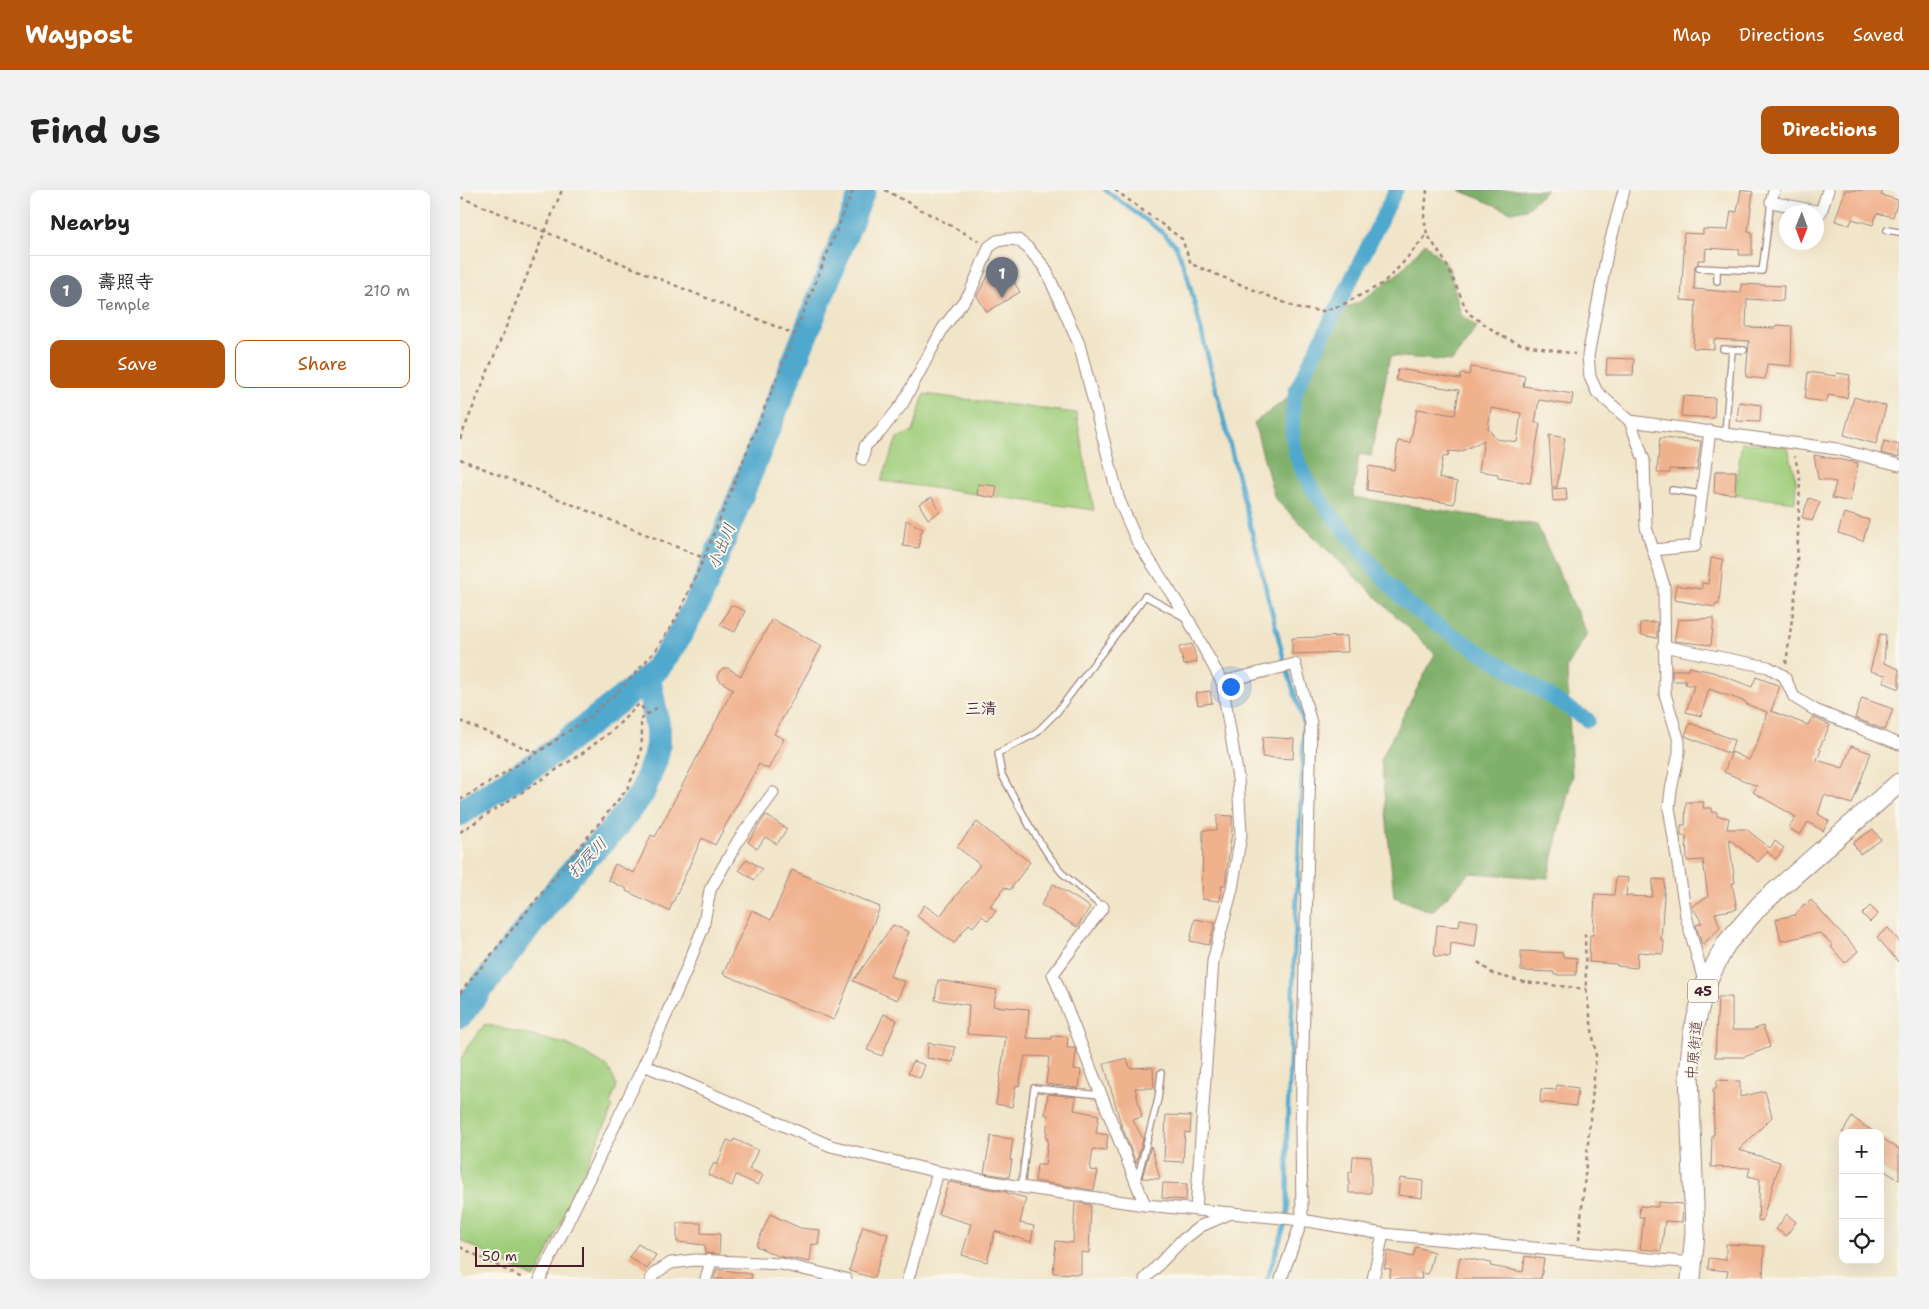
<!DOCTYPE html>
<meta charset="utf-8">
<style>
:root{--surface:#fff;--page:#f2f2f2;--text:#222;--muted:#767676;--line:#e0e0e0;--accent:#b45309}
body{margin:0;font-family:"Shantell Sans","Klee One",sans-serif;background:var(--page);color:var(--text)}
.controls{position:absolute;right:15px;bottom:15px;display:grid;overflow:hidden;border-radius:10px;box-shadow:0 5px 20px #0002}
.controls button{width:45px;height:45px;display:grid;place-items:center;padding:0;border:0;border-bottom:1px solid var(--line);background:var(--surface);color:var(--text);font:25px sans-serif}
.compass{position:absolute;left:1319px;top:15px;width:45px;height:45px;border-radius:50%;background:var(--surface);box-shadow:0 5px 20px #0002;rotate:181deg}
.scale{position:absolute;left:15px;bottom:12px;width:109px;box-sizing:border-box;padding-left:5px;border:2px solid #4a1f2b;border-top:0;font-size:14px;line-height:18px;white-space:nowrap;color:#4a1f2b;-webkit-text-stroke:4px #fbf7ec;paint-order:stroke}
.you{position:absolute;left:770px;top:496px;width:18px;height:18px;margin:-12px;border:4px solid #fff;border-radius:50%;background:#1a73e8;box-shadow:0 0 0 8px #1a73e833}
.badge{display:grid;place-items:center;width:32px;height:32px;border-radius:50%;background:var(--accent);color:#fff;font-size:16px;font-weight:700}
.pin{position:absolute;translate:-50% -41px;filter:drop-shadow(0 1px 2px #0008)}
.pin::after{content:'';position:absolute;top:26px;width:18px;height:15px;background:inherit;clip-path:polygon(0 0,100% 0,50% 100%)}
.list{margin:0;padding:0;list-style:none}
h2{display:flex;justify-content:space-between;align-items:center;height:65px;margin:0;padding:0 20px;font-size:21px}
h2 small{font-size:16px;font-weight:400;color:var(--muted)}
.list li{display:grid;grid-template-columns:32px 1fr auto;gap:15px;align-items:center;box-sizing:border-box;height:70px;padding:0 20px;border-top:1px solid var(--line)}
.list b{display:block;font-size:19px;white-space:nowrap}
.list p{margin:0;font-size:16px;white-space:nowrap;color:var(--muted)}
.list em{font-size:16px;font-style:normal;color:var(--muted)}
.actions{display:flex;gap:10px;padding:15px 20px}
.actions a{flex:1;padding:11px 0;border:1px solid var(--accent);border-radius:10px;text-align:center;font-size:18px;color:var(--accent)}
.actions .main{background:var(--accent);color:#fff}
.icon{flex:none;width:28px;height:28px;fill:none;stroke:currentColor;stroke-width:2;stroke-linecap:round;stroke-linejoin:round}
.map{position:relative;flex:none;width:1439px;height:1089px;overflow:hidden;border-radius:10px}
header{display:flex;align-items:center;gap:30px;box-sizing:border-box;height:70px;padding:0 25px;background:var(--accent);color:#fff}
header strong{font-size:24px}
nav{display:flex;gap:28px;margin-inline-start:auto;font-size:18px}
.intro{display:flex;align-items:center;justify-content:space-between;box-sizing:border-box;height:120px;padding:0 30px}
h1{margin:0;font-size:35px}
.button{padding:12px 22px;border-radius:10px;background:var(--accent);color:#fff;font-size:18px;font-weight:700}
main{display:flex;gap:30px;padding:0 30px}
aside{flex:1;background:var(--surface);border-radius:10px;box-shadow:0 5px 20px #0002}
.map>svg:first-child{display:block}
</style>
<header>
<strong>Waypost</strong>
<nav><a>Map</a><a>Directions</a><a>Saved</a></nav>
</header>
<div class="intro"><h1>Find us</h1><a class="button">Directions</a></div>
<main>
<aside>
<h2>Nearby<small></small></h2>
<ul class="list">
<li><span class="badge" style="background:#6b7280">1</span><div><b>壽照寺</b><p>Temple</p></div><em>210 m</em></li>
</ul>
<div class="actions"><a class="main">Save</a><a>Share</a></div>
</aside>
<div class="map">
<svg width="1439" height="1089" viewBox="0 0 1439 1089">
<rect width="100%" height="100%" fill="#fbf7ec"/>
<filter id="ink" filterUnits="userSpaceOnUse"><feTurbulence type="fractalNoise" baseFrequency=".02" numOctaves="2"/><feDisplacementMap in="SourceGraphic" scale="10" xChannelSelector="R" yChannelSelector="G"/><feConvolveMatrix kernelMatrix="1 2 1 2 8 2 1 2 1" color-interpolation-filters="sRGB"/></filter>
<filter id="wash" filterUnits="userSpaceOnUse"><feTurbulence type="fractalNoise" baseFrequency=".0096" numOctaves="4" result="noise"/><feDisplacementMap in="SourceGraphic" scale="20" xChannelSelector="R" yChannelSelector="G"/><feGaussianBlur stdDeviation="1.12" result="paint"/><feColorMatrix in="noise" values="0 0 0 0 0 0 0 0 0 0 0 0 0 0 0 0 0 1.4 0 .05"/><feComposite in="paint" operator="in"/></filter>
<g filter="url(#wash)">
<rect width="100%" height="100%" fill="#f1e5c9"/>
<g fill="#9fcd7a" stroke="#747652">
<polygon points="464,204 616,223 634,320 421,291 437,248 453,242"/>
<polygon points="1282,252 1328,257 1336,290 1335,312 1274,305"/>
<polygon points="25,834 109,855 148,877 157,896 150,914 153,917 78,1084 74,1088 0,1050 0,871 8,856"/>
</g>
<g fill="#7fb06a" stroke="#64684a">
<polygon points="999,0 1087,0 1066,19 1051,22"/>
<polygon points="965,53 989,77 1001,125 1017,137 992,171 930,166 911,266 899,264 893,307 1077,335 1127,444 1107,478 1112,587 1088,688 1010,683 972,722 934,707 921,569 975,464 815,309 794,233 840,199 880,120 900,112 941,81"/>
</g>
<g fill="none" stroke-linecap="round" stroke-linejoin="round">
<polyline stroke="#50a8cd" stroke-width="4.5" points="645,0 702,42 716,56 727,84 824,470 844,533 827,941 828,1020 825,1035 807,1089"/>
<path stroke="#50a8cd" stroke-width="15" d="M 936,0 L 836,200 C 822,267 847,295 887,343 C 904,365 921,388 941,407 C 968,432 1001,450 1032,469 C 1064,489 1095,510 1128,530"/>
<g stroke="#50a8cd" stroke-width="26">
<polyline points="0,623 88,566 188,488 199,476 217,449 237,413 247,390 403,0"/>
<polyline points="0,825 109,685 154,639 182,603 195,569 198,555 198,540 188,488"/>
</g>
</g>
<g id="blocks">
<g fill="#f0b18d" fill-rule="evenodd">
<polygon points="1281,0 1293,2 1288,41 1292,42 1292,65 1279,65 1280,60 1246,58 1245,70 1238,70 1238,74 1235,76 1234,99 1281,103 1281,94 1324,96 1323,111 1287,109 1286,137 1316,138 1316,135 1332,136 1331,176 1307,174 1305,189 1286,187 1289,151 1254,149 1254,159 1233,158 1236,111 1221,110 1224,60 1223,60 1224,43 1243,44 1243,39 1268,40 1271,21 1277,22"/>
<polygon points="1385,0 1423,0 1421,5 1438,10 1433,27 1417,23 1413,35 1392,29 1390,35 1375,31"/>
<polygon points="545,77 560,102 527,122 517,106 528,86"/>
<polygon points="1147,168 1174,169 1173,185 1146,185"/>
<path d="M 1011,177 L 1065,186 L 1063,196 L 1113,204 L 1111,215 L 1079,210 L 1075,233 L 1080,233 L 1070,293 L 1038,288 L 1038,284 L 1019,281 L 1024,250 L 1000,262 L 989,261 L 988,267 L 983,266 L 979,288 L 997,292 L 994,314 L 907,300 L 908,276 L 934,280 L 938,251 L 950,253 L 957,219 L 995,225 L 999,200 L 936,190 L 938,179 L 1000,189 L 1001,183 L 1009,185 ZM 1031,218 L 1061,223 L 1057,252 L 1036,249 L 1028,238 Z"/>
<polygon points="1348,182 1376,186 1377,183 1390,185 1387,208 1368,205 1367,212 1345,209"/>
<polygon points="1223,206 1255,208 1254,228 1221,226"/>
<polygon points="1394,207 1426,216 1416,254 1384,245"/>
<polygon points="1279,212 1301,215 1300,232 1277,231"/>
<polygon points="1089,245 1105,248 1097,297 1092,297"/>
<polygon points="1200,248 1241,251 1237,280 1210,279 1210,283 1197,283"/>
<polygon points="1424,251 1439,255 1439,267 1421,263"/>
<polygon points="1354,265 1398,273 1390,312 1372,308 1376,292 1358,289"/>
<polygon points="1255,281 1276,281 1275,304 1254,303"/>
<polygon points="518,294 537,296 535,308 517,305"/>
<polygon points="1106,298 1107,310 1093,311 1092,299"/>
<polygon points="472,307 480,322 468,329 459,314"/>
<polygon points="1349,308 1360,312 1352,331 1342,327"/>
<polygon points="1384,323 1409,330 1403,351 1378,343"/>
<polygon points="446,330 463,339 460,345 459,358 443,356"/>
<polygon points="1251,368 1263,369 1259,414 1255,414 1255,417 1214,410 1216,395 1242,399 1242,393 1248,394"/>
<polygon points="271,415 285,421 275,442 260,435"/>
<polygon points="1254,428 1251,455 1214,451 1218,430"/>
<polygon points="312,429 362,456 314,544 324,549 308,579 299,574 255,655 242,648 209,721 166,701 167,699 148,690 155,674 174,683 191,645 195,647 273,499 260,491 258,487 259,482 264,478 268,478 281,486"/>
<polygon points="1197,432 1197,448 1181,445 1180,433"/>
<polygon points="1420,444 1426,445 1424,473 1439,479 1439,499 1423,492 1426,485 1410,481"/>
<polygon points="887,446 888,462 832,464 832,448"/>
<polygon points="732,454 737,472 724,475 719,457"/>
<polygon points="1229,477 1253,482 1292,497 1296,487 1320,496 1311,521 1348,535 1352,527 1370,535 1359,559 1361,560 1357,570 1383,578 1391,556 1411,563 1392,614 1364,605 1358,624 1369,631 1363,641 1348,632 1340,645 1329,638 1336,627 1293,602 1297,596 1264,582 1272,562 1289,570 1298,551 1307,522 1286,514 1286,512 1249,499 1241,526 1226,522 1234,496 1225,494 1226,491 1212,491 1212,480 1229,480"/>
<polygon points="750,501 752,513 738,515 736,503"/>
<polygon points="1402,508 1433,519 1425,540 1395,528"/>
<polygon points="1230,533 1274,550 1270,564 1225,546"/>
<polygon points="803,547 834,549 833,569 802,567"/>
<polygon points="1226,612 1244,612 1243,618 1252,618 1252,622 1257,622 1257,626 1269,628 1267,639 1286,639 1310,658 1315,651 1324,658 1316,669 1307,662 1308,661 1298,672 1269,649 1275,693 1272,693 1277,719 1255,723 1260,738 1242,755 1236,735 1242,733 1232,716 1248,707 1243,670 1227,671 1226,646 1221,646 1221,635 1225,635"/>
<polygon points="306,625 327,639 317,654 305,647 297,659 288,652"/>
<polygon points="757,625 772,626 772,641 765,695 762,695 760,711 742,709 743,640 757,640"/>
<polygon points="517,632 534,646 570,672 550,700 545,697 530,716 536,721 528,731 522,726 513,737 509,734 494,753 457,726 464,715 480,726 520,675 497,657"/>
<polygon points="1413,639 1421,650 1400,664 1393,653"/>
<polygon points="287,669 302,679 294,690 279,680"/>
<polygon points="332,680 420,717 374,830 263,784 292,720 311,730"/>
<polygon points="1156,687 1168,688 1166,706 1192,707 1193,689 1205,690 1201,750 1204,751 1203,764 1178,762 1177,778 1157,776 1157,774 1129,772 1130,745 1133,745 1135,704 1154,705"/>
<polygon points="593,694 630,717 617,737 581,715"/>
<polygon points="1351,710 1398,761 1385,773 1371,757 1373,755 1360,743 1321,751 1316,729 1335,725 1344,714 1346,715"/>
<polygon points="1410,716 1418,724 1410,732 1402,724"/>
<polygon points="735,729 755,733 749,755 730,751"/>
<polygon points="1000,729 1018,732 1015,757 991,753 990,767 974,766 977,735 999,737"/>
<polygon points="433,735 449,742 430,786 445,792 437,810 393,791"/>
<polygon points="1428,738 1439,751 1439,773 1417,747"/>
<polygon points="1061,761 1103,763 1103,767 1117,768 1116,785 1094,785 1094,782 1061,781"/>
<polygon points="478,790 537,800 533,816 569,819 567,848 592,849 592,846 608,847 607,858 615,858 616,861 614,879 621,880 619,898 586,894 589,867 565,866 559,896 556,895 552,917 536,914 546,847 507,844 509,815 475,810"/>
<polygon points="1258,807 1272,807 1272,840 1292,840 1303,836 1310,857 1284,867 1255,867"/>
<polygon points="424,824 437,830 422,866 407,860"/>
<polygon points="468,853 495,857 493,872 467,868"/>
<polygon points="667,868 670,878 693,877 694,898 675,898 682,927 673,930 683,949 676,973 661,934 644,874"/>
<polygon points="453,871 465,875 460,888 448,883"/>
<polygon points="1257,890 1280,891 1280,907 1305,901 1312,927 1279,960 1320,972 1302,1031 1298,1030 1300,989 1288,986 1290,978 1251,977 1252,945 1254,945 1253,899 1256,899"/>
<polygon points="1097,895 1118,898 1116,916 1080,912 1081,899 1096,900"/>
<polygon points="588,904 616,907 614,920 639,925 636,943 648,945 646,960 633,959 630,980 638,981 634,1000 575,991 577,975 585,975 588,949 586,949 588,925 585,925"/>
<polygon points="706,925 731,926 730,943 725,942 723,972 704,971"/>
<polygon points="1392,927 1415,943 1382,943"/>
<polygon points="531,946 553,949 550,970 552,970 549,987 524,983"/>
<polygon points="1420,947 1439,959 1439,990 1420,978"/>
<polygon points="274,949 298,960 289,979 303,985 298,995 276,985 272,996 248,985 254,973 257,975 267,950 273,952"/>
<polygon points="691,956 700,989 682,988"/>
<polygon points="893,966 911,967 911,1003 889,1003 889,982 892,982"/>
<polygon points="940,988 963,991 962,1008 938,1005"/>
<polygon points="489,992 547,1002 547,1003 566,1008 560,1033 574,1036 571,1052 535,1041 527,1072 502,1065 511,1034 478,1024"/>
<polygon points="703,993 727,994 726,1010 702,1008"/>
<polygon points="615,1012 631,1015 629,1063 621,1062 621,1084 593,1083 596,1051 613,1053"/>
<polygon points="1198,1012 1223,1014 1222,1032 1205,1031 1201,1061 1180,1059 1184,1027 1179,1027 1180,1016 1198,1017"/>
<polygon points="310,1024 340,1038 360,1040 358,1055 352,1054 350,1072 318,1066 296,1056"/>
<polygon points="1327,1024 1336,1032 1326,1046 1316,1039"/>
<polygon points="217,1033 241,1033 241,1043 260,1044 259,1064 245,1063 245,1055 217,1052"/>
<polygon points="403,1036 428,1044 414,1088 389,1081"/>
<polygon points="178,1054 196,1065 187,1079 169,1067"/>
<polygon points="1266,1054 1304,1056 1303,1089 1266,1089 1268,1081 1248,1079 1249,1068 1266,1070"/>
<polygon points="956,1057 974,1062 968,1084 961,1083 962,1089 929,1089 931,1079 924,1078 928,1061 953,1067"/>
<polygon points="1065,1066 1084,1069 1081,1089 996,1089 1000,1067 1031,1073 1030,1076 1063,1082"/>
<polygon points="257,1079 292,1084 291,1089 254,1089"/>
</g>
</g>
</g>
<g filter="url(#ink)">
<use href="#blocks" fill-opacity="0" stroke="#9e827a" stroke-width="1"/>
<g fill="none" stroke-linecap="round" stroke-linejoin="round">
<g stroke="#9e827a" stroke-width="8">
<g id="lane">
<polyline points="1427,40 1439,42"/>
<polyline points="1239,78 1302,81 1311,12"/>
<polyline points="1257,91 1257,79"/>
<polyline points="1263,159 1284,160"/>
<polyline points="1265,243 1272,160"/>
<polyline points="1212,300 1242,304"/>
<polyline points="642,717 602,683 587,663 569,635 542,585 538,563 575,544 597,522 685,406 724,427"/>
<polyline points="677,990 698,909 701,883"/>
<polyline points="561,997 574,898 640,905"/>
</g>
</g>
<g stroke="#9e827a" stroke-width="13">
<g id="street">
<polyline points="1164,0 1147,64 1128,166 1130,187 1137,202 1170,231 1184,270 1186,337 1204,396 1205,504 1219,551 1219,563 1211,600 1209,617 1226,726 1245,795"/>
<polyline points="1314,0 1311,12 1361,22 1368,0"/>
<polyline points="1170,231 1377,259 1439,275"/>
<polyline points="403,269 405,256 420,242 443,213 483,138 510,103 529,57 537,51 548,49 558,50 568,58 585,78 619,154 659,310 677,351 728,429 762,492 778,588 781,645 772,699 753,771 736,1020"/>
<polyline points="1193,360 1235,356 1250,241"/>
<polyline points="1203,456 1308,477 1324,486 1334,507 1355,520 1439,554"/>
<polyline points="762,492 835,474 851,533 841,937 842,1030 821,1089"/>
<polyline points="643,717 593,784 685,1015"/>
<polyline points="184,875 371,956 478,982 561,997 685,1015 771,1023"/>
<polyline points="80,1089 184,875 224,785 243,738 250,700 279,649 313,603"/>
<polyline points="191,1089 195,1083 211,1073 235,1070 321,1074 386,1089"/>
<polyline points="246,1089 251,1071"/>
<polyline points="448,1089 478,982"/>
<polyline points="685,1089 720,1052 741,1036 771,1023 842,1030 923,1044 1233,1073"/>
<polyline points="913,1089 923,1044"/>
</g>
</g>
<g stroke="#9e827a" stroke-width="21">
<polyline id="primary" points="1231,1089 1235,1042 1229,884 1233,843 1245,795 1266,754 1300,715 1439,593"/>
</g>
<g stroke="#9e827a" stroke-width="2.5" stroke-dasharray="4 4" stroke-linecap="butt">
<polyline points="425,0 519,51"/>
<polyline points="655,0 722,49 731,74 840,119 863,121 882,115 922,94 941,75 967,44"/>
<polyline points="967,0 964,28 967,44 986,73 1008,123 1043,147 1061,154 1115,164"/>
<polyline points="0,7 334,144"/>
<polyline points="0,249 102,0"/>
<polyline points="0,269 244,368"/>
<polyline points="1326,474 1336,399 1340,290 1335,266"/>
<polyline points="0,531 77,563"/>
<polyline points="0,610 77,563 129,527 162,498 195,461 216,429 244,368 393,0"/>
<polyline points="0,642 124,562 153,540 179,514 188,524"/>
<polyline points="1018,772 1033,784 1064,792 1126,799"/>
<path d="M 0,803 L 167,599 C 177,579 186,553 180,530 L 199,516"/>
<polyline points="1119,1050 1136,866 1126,799 1125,743"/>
<polyline points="0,1057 64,1089"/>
</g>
<use href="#lane" stroke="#fff" stroke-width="5.5"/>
<use href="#street" stroke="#fff" stroke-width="11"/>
<use href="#primary" stroke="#fff" stroke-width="19"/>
</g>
</g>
<g text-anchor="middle" stroke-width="4" stroke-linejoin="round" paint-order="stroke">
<rect fill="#fbf7ec" stroke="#7f6065" stroke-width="1" x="1228" y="789.5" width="30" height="23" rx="4"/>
<g font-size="14" font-weight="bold" fill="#4a1f2b">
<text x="1243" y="806">45</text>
</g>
<g font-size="15" fill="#4a1f2b" stroke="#fbf7ec">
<text transform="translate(1234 860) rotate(-85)" y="5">中原街道</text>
</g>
<g font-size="16" font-style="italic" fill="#4c566c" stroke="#fbf7ec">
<text transform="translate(261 356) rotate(-68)" y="6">小出川</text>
<text transform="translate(127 667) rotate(-46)" y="6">打戻川</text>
</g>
<g font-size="16" font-weight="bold" fill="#4a1f2b" stroke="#fbf7ec">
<text x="521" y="524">三清</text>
</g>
</g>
</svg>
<div class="controls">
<button>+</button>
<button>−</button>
<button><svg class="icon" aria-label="locate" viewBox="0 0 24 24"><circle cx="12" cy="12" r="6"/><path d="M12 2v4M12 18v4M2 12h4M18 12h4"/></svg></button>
</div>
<svg class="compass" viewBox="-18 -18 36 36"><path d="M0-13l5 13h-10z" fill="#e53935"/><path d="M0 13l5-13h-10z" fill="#767676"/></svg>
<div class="scale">50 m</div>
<div class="you"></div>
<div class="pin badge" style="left:542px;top:108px;background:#6b7280">1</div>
</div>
</main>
